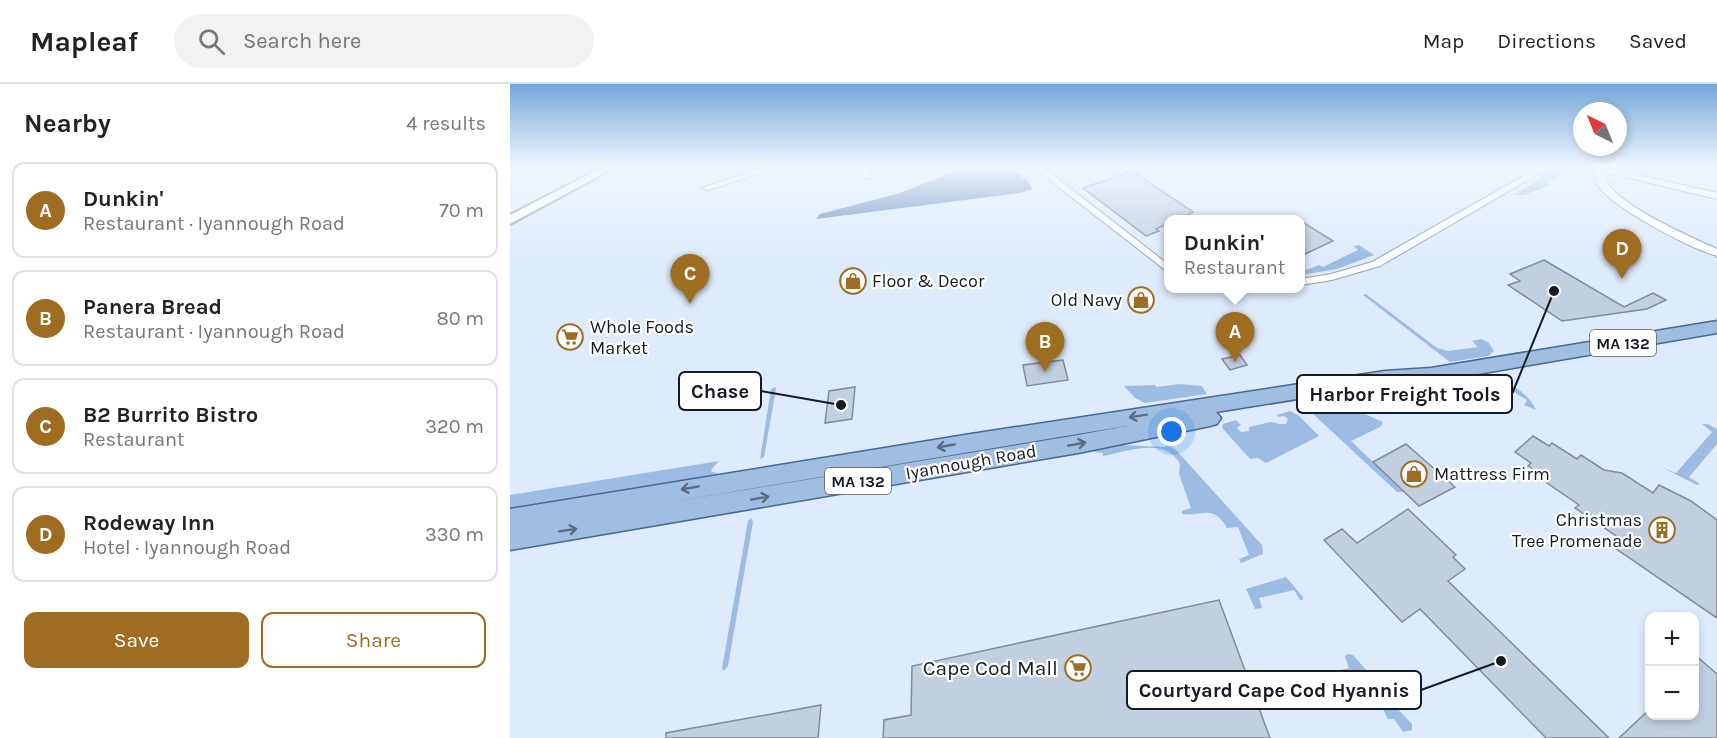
<!DOCTYPE html>
<meta charset="utf-8">
<style>
:root{--surface:#fff;--page:#f2f2f2;--text:#222;--muted:#767676;--line:#e0e0e0;--accent:#9e6d21}
body{margin:0;font-family:Karla,sans-serif;background:var(--page);color:var(--text)}
.controls{position:absolute;right:18px;bottom:18px;display:grid;overflow:hidden;border-radius:12px;box-shadow:0 3px 9px #0003}
.controls button{width:54px;height:54px;display:grid;place-items:center;padding:0;border:0;border-bottom:2px solid var(--line);background:var(--surface);color:var(--text);font:30px sans-serif}
.compass{position:absolute;left:1063px;top:18px;width:54px;height:54px;border-radius:50%;background:var(--surface);box-shadow:0 3px 9px #0003;rotate:317deg}
.you{position:absolute;left:662px;top:348px;width:21px;height:21px;margin:-15px;border:4px solid #fff;border-radius:50%;background:#1a73e8;box-shadow:0 0 0 9px #1a73e833}
.badge{display:grid;place-items:center;width:39px;height:39px;border-radius:50%;background:var(--accent);color:#fff;font-size:20px;font-weight:700}
.pin{position:absolute;translate:-50% -50px;filter:drop-shadow(0 2px 3px #0008)}
.pin::after{content:'';position:absolute;top:32px;width:21px;height:18px;background:inherit;clip-path:polygon(0 0,100% 0,50% 100%)}
.popup{position:absolute;left:654px;top:131px;width:141px;height:78px;box-sizing:border-box;display:grid;place-content:center;border-radius:12px;background:var(--surface);filter:drop-shadow(0 2px 4px #0005);font-size:20px;white-space:nowrap;color:var(--muted)}
.popup b{font-size:22px;color:var(--text)}
.popup::after{content:'';position:absolute;left:50%;top:100%;margin-left:-12px;border:12px solid transparent;border-top-color:var(--surface)}
.list{margin:0;padding:0;list-style:none}
h2{display:flex;justify-content:space-between;align-items:center;height:78px;margin:0;padding:0 24px;font-size:26px}
h2 small{font-size:20px;font-weight:400;color:var(--muted)}
.list li{display:grid;grid-template-columns:39px 1fr auto;gap:18px;align-items:center;box-sizing:border-box;height:96px;margin:0 12px 12px;padding:0 12px;border:2px solid var(--line);border-radius:12px}
.list b{display:block;font-size:22px;white-space:nowrap}
.list p{margin:0;font-size:20px;white-space:nowrap;color:var(--muted)}
.list em{font-size:20px;font-style:normal;color:var(--muted)}
.actions{display:flex;gap:12px;padding:18px 24px}
.actions a{flex:1;padding:14px 0;border:2px solid var(--accent);border-radius:12px;text-align:center;font-size:21px;color:var(--accent)}
.actions .main{background:var(--accent);color:#fff}
.icon{flex:none;width:33px;height:33px;fill:none;stroke:currentColor;stroke-width:2;stroke-linecap:round;stroke-linejoin:round}
.map{position:relative;flex:none;width:1207px;height:654px;overflow:hidden}
header{display:flex;align-items:center;gap:36px;box-sizing:border-box;height:84px;padding:0 30px;background:var(--surface);border-bottom:2px solid var(--line)}
header strong{font-size:28px}
nav{display:flex;gap:33px;margin-inline-start:auto;font-size:21px}
.search{width:420px;height:54px;background:var(--page);display:flex;align-items:center;gap:15px;box-sizing:border-box;padding:0 21px;border-radius:33px;color:var(--muted);font-size:22px}
main{display:flex}
aside{flex:1;background:var(--surface)}
.map>svg:first-child{display:block}
</style>
<header>
<strong>Mapleaf</strong>
<div class="search"><svg class="icon" aria-label="search" viewBox="0 0 24 24"><circle cx="10" cy="10" r="6"/><path d="M15 15l6 6"/></svg>Search here</div>
<nav><a>Map</a><a>Directions</a><a>Saved</a></nav>
</header>
<main>
<aside>
<h2>Nearby<small>4 results</small></h2>
<ul class="list">
<li><span class="badge">A</span><div><b>Dunkin'</b><p>Restaurant · Iyannough Road</p></div><em>70 m</em></li>
<li><span class="badge">B</span><div><b>Panera Bread</b><p>Restaurant · Iyannough Road</p></div><em>80 m</em></li>
<li><span class="badge">C</span><div><b>B2 Burrito Bistro</b><p>Restaurant</p></div><em>320 m</em></li>
<li><span class="badge">D</span><div><b>Rodeway Inn</b><p>Hotel · Iyannough Road</p></div><em>330 m</em></li>
</ul>
<div class="actions"><a class="main">Save</a><a>Share</a></div>
</aside>
<div class="map">
<svg width="1207" height="654" viewBox="0 0 1207 654">
<rect width="100%" height="100%" fill="#deebfd"/>
<g fill="#9dbce4">
<polygon points="1047,83 1071,83 1084,88 1062,83 1037,99 1041,101 1014,111 1004,111"/>
<polygon points="849,161 864,171 827,185 791,191 791,188 809,181 813,183 848,166 844,162"/>
<polygon points="856,210 927,264 938,267 968,263 962,257 971,255 978,258 984,267 978,272 940,278 853,211"/>
<path d="M 977,296 C 998,296 1017,307 1026,326 L 1014,321 L 1017,316 L 994,302 L 989,306 L 977,303 L 964,313 C 943,301 941,306 920,313 L 904,305 Z"/>
<polygon points="669,300 692,302 697,310 635,319 625,314 614,302 645,301 646,303"/>
<polygon points="265,303 266,305 254,373 250,375 261,305"/>
<polygon points="875,308 881,325 870,328 842,314"/>
<polygon points="833,320 873,338 870,343 841,357 895,408 887,408 801,328 804,325"/>
<polygon points="780,327 788,331 809,352 756,379 748,374 740,375 712,344 713,340 726,336 731,341 727,344 731,348 739,347 739,343 761,338 769,340 776,340 778,335 774,332 768,333 767,331"/>
<polygon points="1192,340 1198,340 1207,345 1207,360 1179,393 1190,400 1187,401 1153,384 1166,389 1202,348"/>
<path d="M 611,361 L 655,363 L 657,361 L 666,366 L 752,461 L 753,470 L 731,479 L 729,475 L 739,471 L 728,443 L 717,444 C 703,419 692,433 672,430 L 672,427 L 681,424 L 669,390 L 670,380 C 655,352 617,368 593,372 L 593,369 L 585,368 L 583,366 Z"/>
<polygon points="209,377 201,386 202,388 208,389 202,392 0,427 0,411"/>
<polygon points="241,434 243,438 218,582 214,587 212,584 238,437"/>
<polygon points="776,493 793,513 793,516 790,516 784,506 749,514 752,524 745,525 736,505"/>
<polygon points="837,570 843,571 865,596 864,601 855,601 849,589 824,595 821,588 839,584 835,573"/>
<polygon points="881,618 902,640 902,646 893,648 884,635 878,635 872,623 874,620"/>
</g>
<path fill="#6a91c0" d="M 462,83 C 486,83 509,82 523,105 L 510,109 L 306,135 L 310,130 L 387,110 L 438,90 Z"/>
<g fill="#c2cfe0" stroke="#808c9c" stroke-width="1.5">
<polygon points="622,87 683,128 677,131 684,135 659,135 659,139 646,145 649,147 636,152 573,104"/>
<polygon points="791,137 802,144 823,157 791,172"/>
<polygon points="1034,176 1114,223 1143,209 1156,216 1137,225 1052,237 998,201 1010,197 1000,190"/>
<polygon points="730,271 737,281 720,286 712,275"/>
<polygon points="553,276 558,296 517,302 513,281"/>
<polygon points="345,303 342,335 315,339 319,307"/>
<polygon points="1023,352 1039,362 1042,359 1067,375 1071,371 1094,386 1112,389 1143,409 1149,401 1181,417 1207,436 1207,534 1105,464 1112,456 1065,424 1069,421 1037,399 1040,397 1018,382 1021,379 1005,368"/>
<polygon points="896,360 945,403 909,422 863,378"/>
<polygon points="898,425 946,471 943,473 955,485 938,497 1099,654 1036,654 910,525 892,538 814,456 832,445 847,459"/>
<polygon points="709,516 760,654 373,654 374,636 401,631 402,582"/>
<polygon points="1185,571 1207,590 1207,654 1109,654 1140,625 1140,632 1185,632"/>
<polygon points="311,621 308,654 156,654 156,649"/>
</g>
<g fill="none" stroke-linecap="round" stroke-linejoin="round">
<g stroke="#94a1b1" stroke-width="2">
<g id="minor">
<polygon points="255,83 269,83 199,106 191,104"/>
<polygon points="347,83 356,83 362,93 360,95 354,95"/>
<polygon points="523,83 533,83 659,181 659,189"/>
<polygon points="1029,83 1040,83 870,182 822,196 791,201 791,195 821,190 862,178"/>
<path d="M 1079,83 L 1095,83 L 1207,109 L 1207,115 L 1094,88 C 1094,117 1182,153 1207,165 L 1207,172 C 1181,165 1100,123 1087,100 C 1085,95 1085,91 1085,86 Z"/>
<path d="M 715,204 L 743,204 C 737,209 721,209 715,204 Z"/>
</g>
</g>
<g stroke="#94a1b1" stroke-width="4">
<polygon id="tertiary" points="93,83 106,83 0,140 0,131"/>
</g>
<g stroke="#466891" stroke-width="3">
<path id="primary" d="M 1207,237 L 1207,249 L 921,298 L 875,301 L 706,328 L 711,334 L 707,340 L 700,342 L 568,369 L 0,466 L 0,425 L 461,350 L 875,287 L 921,284 ZM 622,341 L 568,351 L 143,421 Z"/>
</g>
<use href="#minor" fill="#fff" fill-rule="evenodd"/>
<use href="#tertiary" fill="#fff" fill-rule="evenodd"/>
<use href="#primary" fill="#a0bde2" fill-rule="evenodd"/>
</g>
<defs><path id="oneway-shaft" d="M-6 0H5M1.5-3L5.5 0L1.5 3" fill="none" stroke-width="1.6" stroke-linecap="round" stroke-linejoin="round" transform="scale(1.5)"/></defs>
<g stroke="#5b6c82">
<use href="#oneway-shaft" transform="translate(628 332) rotate(171)"/>
<use href="#oneway-shaft" transform="translate(567 360) rotate(-10)"/>
<use href="#oneway-shaft" transform="translate(436 362) rotate(170)"/>
<use href="#oneway-shaft" transform="translate(180 404) rotate(170)"/>
<use href="#oneway-shaft" transform="translate(250 414) rotate(-10)"/>
<use href="#oneway-shaft" transform="translate(58 446) rotate(-9)"/>
</g>
<linearGradient id="sky" x2="0" y2="1"><stop stop-color="#75a6d8"/><stop offset="0.47" stop-color="#f0f6fe"/><stop offset="1" stop-color="#f0f6fe" stop-opacity="0"/></linearGradient>
<rect width="1207" height="175" fill="url(#sky)"/>
<defs>
<g id="shop-ring" transform="scale(1.35)"><circle r="9.5" fill="#fff" stroke="#9e6d21" stroke-width="1.5"/><path d="M-5-2.5h2.3a2.7 3.5 0 0 1 5.4 0H5L5.5 6h-11ZM-1.5-2.5h3a1.5 2.3 0 0 0-3 0Z" fill="#9e6d21"/></g>
<g id="supermarket-ring" transform="scale(1.35)"><circle r="9.5" fill="#fff" stroke="#9e6d21" stroke-width="1.5"/><path d="M-6-5.5h2.5l.6 2H6L4.5 2H-2.5L-4.4-4H-6ZM-1.5 3.2a1.3 1.3 0 1 0 .1 0ZM3 3.2a1.3 1.3 0 1 0 .1 0Z" fill="#9e6d21"/></g>
<g id="building-ring" transform="scale(1.35)"><circle r="9.5" fill="#fff" stroke="#9e6d21" stroke-width="1.5"/><path d="M-4-6H4V6H1V3H-1V6H-4ZM-2.5-4.3h1.7v1.8h-1.7ZM.8-4.3h1.7v1.8H.8ZM-2.5-1h1.7V.8h-1.7ZM.8-1h1.7V.8H.8Z" fill="#9e6d21"/></g>
</defs>
<g fill-rule="evenodd">
<use href="#shop-ring" x="343" y="197"/>
<use href="#shop-ring" x="631" y="216"/>
<use href="#supermarket-ring" x="60" y="253"/>
<use href="#shop-ring" x="904" y="390"/>
<use href="#building-ring" x="1152" y="446"/>
<use href="#supermarket-ring" x="568" y="584"/>
</g>
<g text-anchor="middle" stroke-width="4.5" stroke-linejoin="round" paint-order="stroke">
<g fill="#fff" stroke="#5c5f64" stroke-width="1.5">
<rect x="1080" y="246" width="66" height="26" rx="4.5"/>
<rect x="315" y="384" width="66" height="26" rx="4.5"/>
</g>
<g font-size="16" font-weight="bold" fill="#161b21">
<text x="1113" y="265">MA 132</text>
<text x="348" y="403">MA 132</text>
</g>
<g font-size="18" fill="#161b21" stroke="#fff" text-anchor="start">
<text x="362" y="203">Floor &amp; Decor</text>
<text x="612" y="222" text-anchor="end">Old Navy</text>
<text x="80" y="249">Whole Foods<tspan x="80" dy="21">Market</tspan></text>
<text x="924" y="396">Mattress Firm</text>
<text x="1132" y="442" text-anchor="end">Christmas<tspan x="1132" dy="21">Tree Promenade</tspan></text>
</g>
<g font-size="18" fill="#161b21" stroke="#fff">
<text transform="translate(461 378) rotate(-10)" y="6">Iyannough Road</text>
</g>
<g font-size="21" fill="#161b21" stroke="#fff" text-anchor="end">
<text x="548" y="591">Cape Cod Mall</text>
</g>
</g>
<path fill="none" stroke="#161b21" stroke-width="2" d="M331 321L251 307M1044 207L1002 310M991 577L911 606"/>
<g fill="#161b21" stroke="#fff" stroke-width="2">
<circle cx="331" cy="321" r="6"/>
<circle cx="1044" cy="207" r="6"/>
<circle cx="991" cy="577" r="6"/>
</g>
<g fill="#fff" stroke="#161b21" stroke-width="2">
<rect x="169" y="288" width="82" height="38" rx="6"/>
<rect x="787" y="291" width="215" height="38" rx="6"/>
<rect x="617" y="587" width="294" height="38" rx="6"/>
</g>
<g font-size="20" text-anchor="middle" font-weight="bold" fill="#161b21">
<text x="210" y="314">Chase</text>
<text x="895" y="317">Harbor Freight Tools</text>
<text x="764" y="613">Courtyard Cape Cod Hyannis</text>
</g>
</svg>
<div class="controls">
<button>+</button>
<button>−</button>
</div>
<svg class="compass" viewBox="-18 -18 36 36"><path d="M0-13l5 13h-10z" fill="#e53935"/><path d="M0 13l5-13h-10z" fill="#767676"/></svg>
<div class="you"></div>
<div class="pin badge" style="left:725px;top:278px">A</div>
<div class="popup"><b>Dunkin'</b>Restaurant</div>
<div class="pin badge" style="left:535px;top:288px">B</div>
<div class="pin badge" style="left:180px;top:220px">C</div>
<div class="pin badge" style="left:1112px;top:195px">D</div>
</div>
</main>
